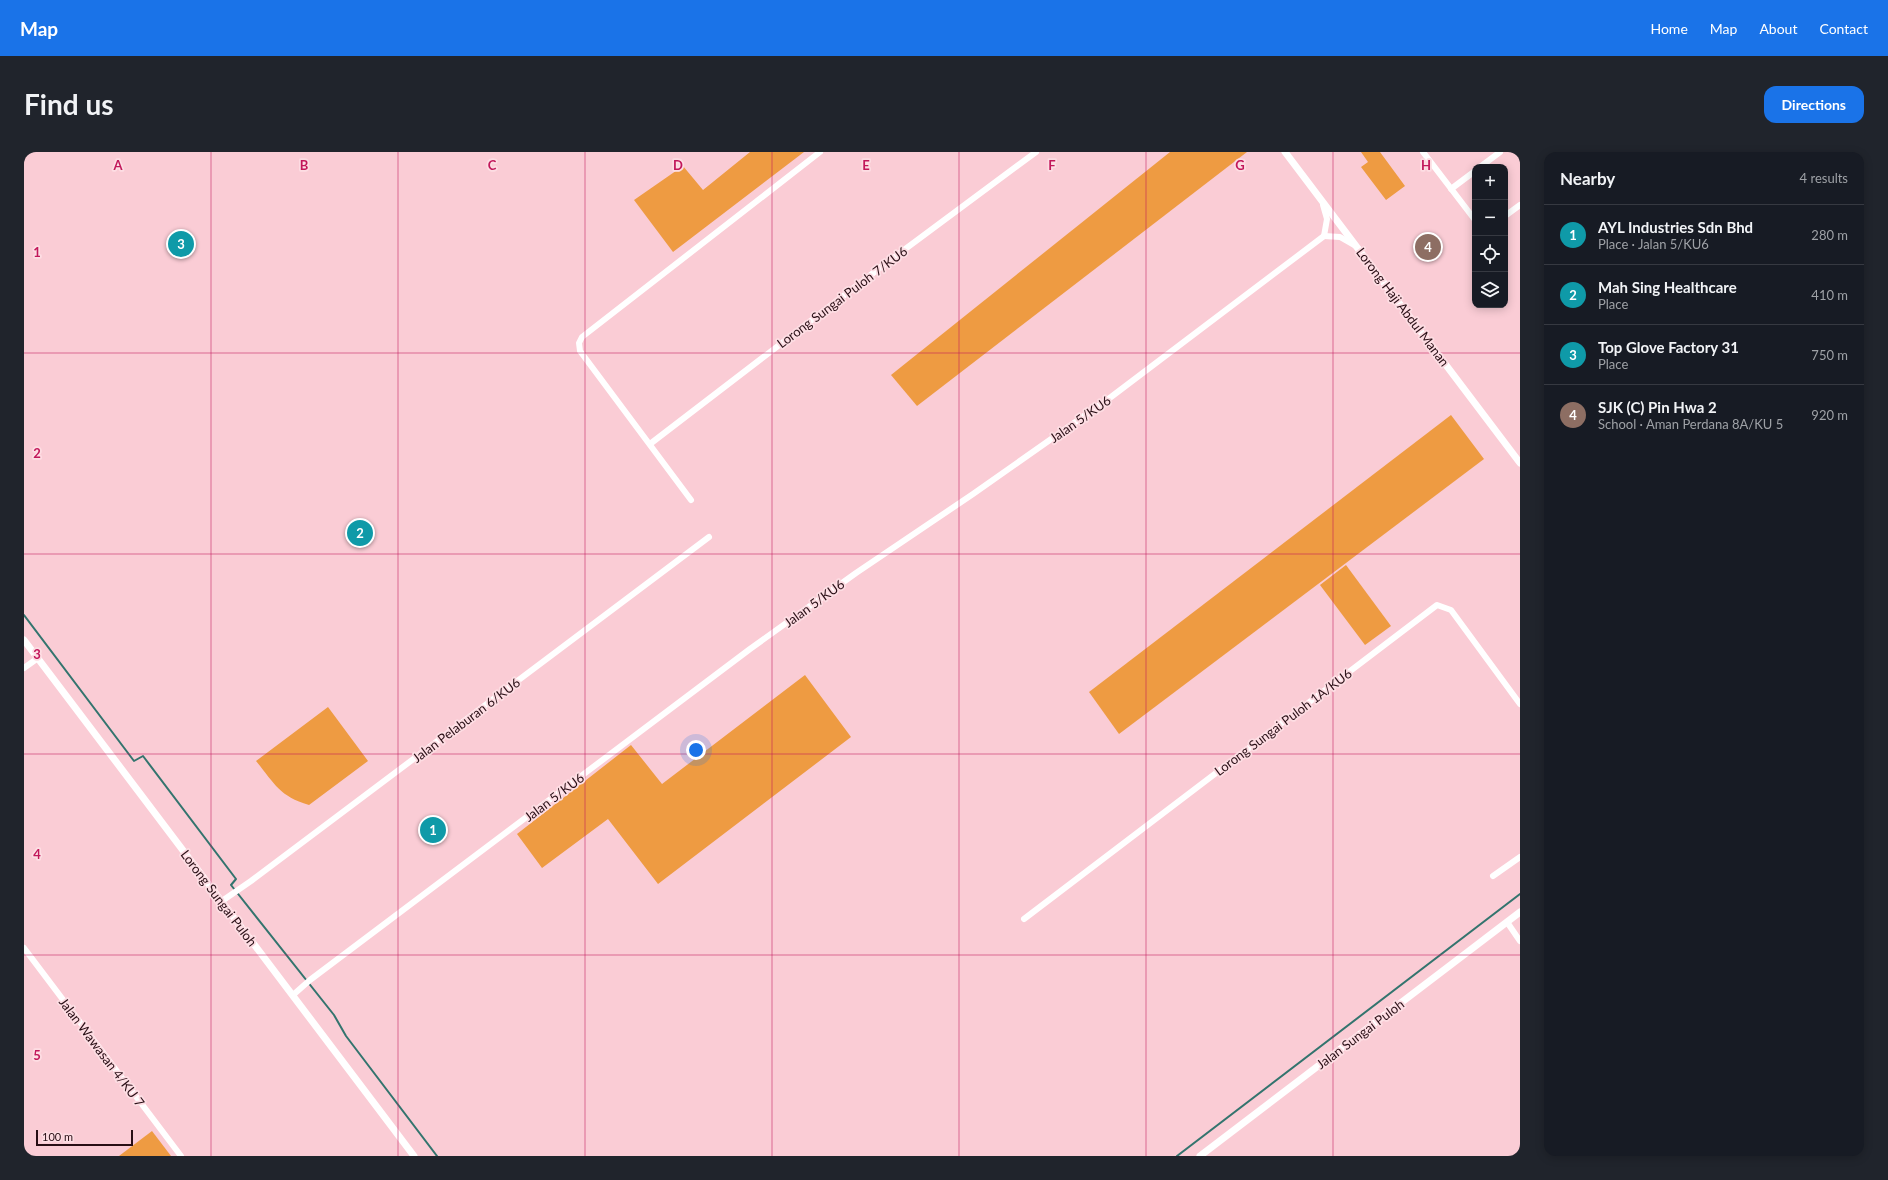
<!DOCTYPE html>
<meta charset="utf-8">
<style>
:root{--surface:#171b24;--page:#20242c;--text:#f1f3f6;--muted:#9ea1a6;--line:#363941;--accent:#1a73e8}
body{margin:0;font-family:Lato,sans-serif;background:var(--page);color:var(--text)}
.controls{position:absolute;right:12px;top:12px;display:grid;overflow:hidden;border-radius:8px;box-shadow:0 2px 10px #0003}
.controls button{width:36px;height:36px;display:grid;place-items:center;padding:0;border:0;border-bottom:1px solid var(--line);background:var(--surface);color:var(--text);font:20px sans-serif}
.scale{position:absolute;left:12px;bottom:10px;width:97px;box-sizing:border-box;padding-left:4px;border:2px solid #280e15;border-top:0;font-size:11px;line-height:14px;white-space:nowrap;color:#280e15;-webkit-text-stroke:3px #fddde3;paint-order:stroke}
.you{position:absolute;left:672px;top:598px;width:14px;height:14px;margin:-10px;border:3px solid #fff;border-radius:50%;background:#1a73e8;box-shadow:0 0 0 6px #1a73e833}
.badge{display:grid;place-items:center;width:26px;height:26px;border-radius:50%;background:var(--accent);color:#fff;font-size:13px;font-weight:700}
.pin{position:absolute;translate:-50% -50%;border:2px solid #fff;box-shadow:0 1px 4px #0006}
.list{margin:0;padding:0;list-style:none}
h2{display:flex;justify-content:space-between;align-items:center;height:52px;margin:0;padding:0 16px;font-size:17px}
h2 small{font-size:13px;font-weight:400;color:var(--muted)}
.list li{display:grid;grid-template-columns:26px 1fr auto;gap:12px;align-items:center;box-sizing:border-box;height:60px;padding:0 16px;border-top:1px solid var(--line)}
.list b{display:block;font-size:15px;white-space:nowrap}
.list p{margin:0;font-size:13px;white-space:nowrap;color:var(--muted)}
.list em{font-size:13px;font-style:normal;color:var(--muted)}
.icon{flex:none;width:22px;height:22px;fill:none;stroke:currentColor;stroke-width:2;stroke-linecap:round;stroke-linejoin:round}
.map{position:relative;flex:none;width:1496px;height:1004px;overflow:hidden;border-radius:12px}
header{display:flex;align-items:center;gap:24px;box-sizing:border-box;height:56px;padding:0 20px;background:var(--accent);color:#fff}
header strong{font-size:19px}
nav{display:flex;gap:22px;margin-inline-start:auto;font-size:14px}
.intro{display:flex;align-items:center;justify-content:space-between;box-sizing:border-box;height:96px;padding:0 24px}
h1{margin:0;font-size:28px}
.button{padding:10px 18px;border-radius:12px;background:var(--accent);color:#fff;font-size:14px;font-weight:700}
main{display:flex;gap:24px;padding:0 24px}
aside{flex:1;background:var(--surface);border-radius:12px;box-shadow:0 2px 10px #0003}
.map>svg:first-child{display:block}
</style>
<header>
<strong>Map</strong>
<nav><a>Home</a><a>Map</a><a>About</a><a>Contact</a></nav>
</header>
<div class="intro"><h1>Find us</h1><a class="button">Directions</a></div>
<main>
<div class="map">
<svg width="1496" height="1004" viewBox="0 0 1496 1004">
<rect width="100%" height="100%" fill="#faccd5"/>
<g fill="#ee9b42">
<polygon points="726,0 780,0 649,100 610,48 659,14 679,38"/>
<polygon points="1146,0 1223,0 893,254 867,223"/>
<polygon points="1337,0 1356,0 1381,34 1362,48 1337,15 1344,10"/>
<polygon points="1427,263 1460,307 1095,582 1065,540"/>
<polygon points="1322,413 1367,474 1341,493 1296,433"/>
<polygon points="781,523 827,585 634,732 584,667 518,716 493,682 607,593 638,632"/>
<path d="M 304,555 L 344,609 L 285,653 C 255,644 251,632 232,609 Z"/>
<polygon points="128,979 147,1004 95,1004"/>
</g>
<g fill="none" stroke-linecap="round" stroke-linejoin="round">
<g stroke="#33746e" stroke-width="2">
<polyline points="0,463 110,609 119,604 212,727 207,733 310,863 322,884 413,1004"/>
<polyline points="1153,1004 1496,742"/>
</g>
<g stroke="#fff" stroke-width="6">
<polyline points="1399,0 1451,68"/>
<polyline points="1456,15 1476,0"/>
<polyline points="1427,37 1451,19"/>
<polyline points="1299,53 1303,67 1300,84"/>
<polyline points="1481,64 1496,53"/>
<polyline points="1300,84 1316,85 1330,93"/>
<polyline points="626,292 857,115 1012,0"/>
<polyline points="667,348 556,199 555,191 558,185 796,0"/>
<polyline points="0,516 14,506"/>
<polyline points="1469,724 1496,705"/>
<polyline points="198,749 227,729 685,385"/>
<polyline points="1000,767 1413,453 1427,458 1496,552"/>
<polyline points="1483,770 1496,789"/>
<polyline points="0,796 157,1004"/>
<polyline points="269,843 286,828 726,497 832,421 949,342 1087,245 1300,84"/>
</g>
<g stroke="#fff" stroke-width="7">
<polyline points="1261,0 1496,311"/>
<polyline points="0,488 390,1004"/>
<polyline points="1176,1004 1496,760"/>
</g>
</g>
<path fill="none" stroke="#c2185b" stroke-width="1" stroke-opacity="0.55" d="M 187,0 L 187,1004M 374,0 L 374,1004M 561,0 L 561,1004M 748,0 L 748,1004M 935,0 L 935,1004M 1122,0 L 1122,1004M 1309,0 L 1309,1004M 0,201 L 1496,201M 0,402 L 1496,402M 0,602 L 1496,602M 0,803 L 1496,803"/>
<g text-anchor="middle" stroke-width="3.5" stroke-linejoin="round" paint-order="stroke">
<g font-size="13" fill="#280e15" stroke="#fddde3">
<text transform="translate(818 145) rotate(-37)" y="5">Lorong Sungai Puloh 7/KU6</text>
<text transform="translate(1379 155) rotate(53)" y="5">Lorong Haji Abdul Manan</text>
<text transform="translate(1056 267) rotate(-35)" y="5">Jalan 5/KU6</text>
<text transform="translate(790 451) rotate(-36)" y="5">Jalan 5/KU6</text>
<text transform="translate(442 568) rotate(-37)" y="5">Jalan Pelaburan 6/KU6</text>
<text transform="translate(1259 570) rotate(-37)" y="5">Lorong Sungai Puloh 1A/KU6</text>
<text transform="translate(530 645) rotate(-37)" y="5">Jalan 5/KU6</text>
<text transform="translate(195 746) rotate(53)" y="5">Lorong Sungai Puloh</text>
<text transform="translate(1336 882) rotate(-37)" y="5">Jalan Sungai Puloh</text>
<text transform="translate(78 900) rotate(53)" y="5">Jalan Wawasan 4/KU 7</text>
</g>
</g>
<g font-size="13" text-anchor="middle" font-weight="bold" fill="#c2185b" stroke="#fddde3" stroke-width="3.5" stroke-linejoin="round" paint-order="stroke">
<text x="94" y="18">A</text>
<text x="280" y="18">B</text>
<text x="468" y="18">C</text>
<text x="654" y="18">D</text>
<text x="842" y="18">E</text>
<text x="1028" y="18">F</text>
<text x="1216" y="18">G</text>
<text x="1402" y="18">H</text>
<text x="13" y="105">1</text>
<text x="13" y="306">2</text>
<text x="13" y="507">3</text>
<text x="13" y="707">4</text>
<text x="13" y="908">5</text>
</g>
</svg>
<div class="controls">
<button>+</button>
<button>−</button>
<button><svg class="icon" aria-label="locate" viewBox="0 0 24 24"><circle cx="12" cy="12" r="6"/><path d="M12 2v4M12 18v4M2 12h4M18 12h4"/></svg></button>
<button><svg class="icon" aria-label="layers" viewBox="0 0 24 24"><path d="M12 4l9 5-9 5-9-5zM3 14l9 5 9-5"/></svg></button>
</div>
<div class="scale">100 m</div>
<div class="you"></div>
<div class="pin badge" style="left:409px;top:678px;background:#0f9aa8">1</div>
<div class="pin badge" style="left:336px;top:381px;background:#0f9aa8">2</div>
<div class="pin badge" style="left:157px;top:92px;background:#0f9aa8">3</div>
<div class="pin badge" style="left:1404px;top:95px;background:#8d6e63">4</div>
</div>
<aside>
<h2>Nearby<small>4 results</small></h2>
<ul class="list">
<li><span class="badge" style="background:#0f9aa8">1</span><div><b>AYL Industries Sdn Bhd</b><p>Place · Jalan 5/KU6</p></div><em>280 m</em></li>
<li><span class="badge" style="background:#0f9aa8">2</span><div><b>Mah Sing Healthcare</b><p>Place</p></div><em>410 m</em></li>
<li><span class="badge" style="background:#0f9aa8">3</span><div><b>Top Glove Factory 31</b><p>Place</p></div><em>750 m</em></li>
<li><span class="badge" style="background:#8d6e63">4</span><div><b>SJK (C) Pin Hwa 2</b><p>School · Aman Perdana 8A/KU 5</p></div><em>920 m</em></li>
</ul>
</aside>
</main>
